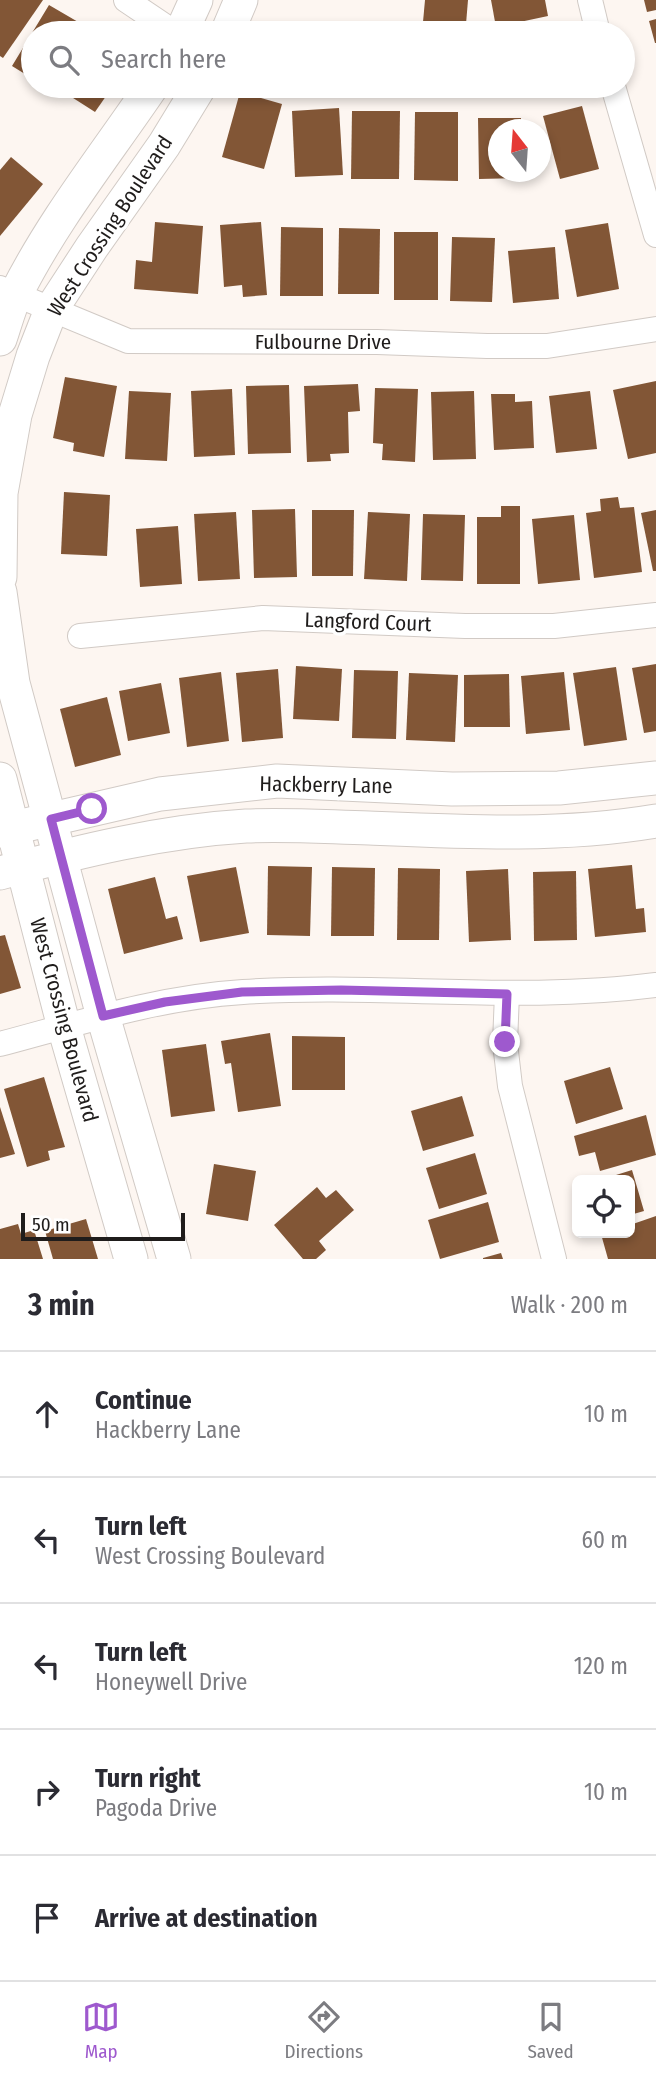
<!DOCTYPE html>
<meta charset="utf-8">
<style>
:root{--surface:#fff;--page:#f7f7f7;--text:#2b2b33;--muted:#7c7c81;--line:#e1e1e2;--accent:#9e59ce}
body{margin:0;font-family:"Fira Sans Condensed",sans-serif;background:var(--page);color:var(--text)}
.controls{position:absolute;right:21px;bottom:21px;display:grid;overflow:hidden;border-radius:10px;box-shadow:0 4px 10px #0003}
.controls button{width:63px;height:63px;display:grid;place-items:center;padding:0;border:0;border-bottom:2px solid var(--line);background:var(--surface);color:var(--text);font:35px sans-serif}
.compass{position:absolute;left:488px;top:119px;width:63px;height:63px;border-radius:50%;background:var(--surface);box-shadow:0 4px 10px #0003;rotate:343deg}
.scale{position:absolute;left:21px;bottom:18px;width:164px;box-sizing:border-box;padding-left:7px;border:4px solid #1f1c1b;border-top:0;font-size:19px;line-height:24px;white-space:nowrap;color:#1f1c1b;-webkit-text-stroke:5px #fff;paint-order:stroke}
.stop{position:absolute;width:21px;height:21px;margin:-16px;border:5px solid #9e59ce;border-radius:50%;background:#fff}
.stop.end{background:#9e59ce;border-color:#fff;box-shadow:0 2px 7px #0008}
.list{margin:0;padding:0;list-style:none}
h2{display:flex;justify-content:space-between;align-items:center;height:91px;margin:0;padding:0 28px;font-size:30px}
h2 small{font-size:23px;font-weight:400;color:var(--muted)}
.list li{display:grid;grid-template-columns:46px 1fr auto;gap:21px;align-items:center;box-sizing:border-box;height:126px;padding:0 28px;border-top:2px solid var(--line)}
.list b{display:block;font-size:26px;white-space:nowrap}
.list p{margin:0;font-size:23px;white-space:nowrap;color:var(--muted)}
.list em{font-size:23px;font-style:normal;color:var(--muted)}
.icon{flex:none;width:38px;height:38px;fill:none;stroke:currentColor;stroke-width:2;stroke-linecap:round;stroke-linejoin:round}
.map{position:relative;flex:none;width:656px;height:1259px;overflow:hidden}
.search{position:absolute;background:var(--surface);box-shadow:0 4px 10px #0003;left:21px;right:21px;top:21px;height:77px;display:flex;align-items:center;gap:18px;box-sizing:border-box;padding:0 24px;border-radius:38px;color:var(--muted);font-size:26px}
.sheet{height:721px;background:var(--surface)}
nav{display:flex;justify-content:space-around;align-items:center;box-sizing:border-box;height:98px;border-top:2px solid var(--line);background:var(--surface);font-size:19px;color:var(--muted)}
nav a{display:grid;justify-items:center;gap:4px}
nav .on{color:var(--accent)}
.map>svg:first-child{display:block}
</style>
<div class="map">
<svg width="656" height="1259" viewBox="0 0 656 1259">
<rect width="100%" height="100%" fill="#fdf6f1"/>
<g fill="#825636">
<polygon points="0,0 43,0 3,58 0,56"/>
<polygon points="425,0 468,0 466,24 423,22"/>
<polygon points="491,0 545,0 548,16 496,27"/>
<polygon points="644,0 656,0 656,10 647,12"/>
<polygon points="49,5 85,26 81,33 33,33 33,79 12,66"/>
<polygon points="656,19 656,43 655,43 649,21"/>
<polygon points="61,86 113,86 95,112 59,89"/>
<polygon points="240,92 282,104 264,169 222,157"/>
<polygon points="582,106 599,169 560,179 543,116"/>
<polygon points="339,108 343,175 295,177 292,111"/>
<polygon points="352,111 400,111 399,179 351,179"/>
<polygon points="415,112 458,112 458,181 414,180"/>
<polygon points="478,118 521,118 521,130 498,130 498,172 521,172 521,178 479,179"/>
<polygon points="11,157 43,184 0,236 0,170"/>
<polygon points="155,222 203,226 198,294 134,289 136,260 152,262"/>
<polygon points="261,222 267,295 243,297 242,285 224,287 220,225"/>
<polygon points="608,223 619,289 577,297 565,230"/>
<polygon points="281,227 323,228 323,296 280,296"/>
<polygon points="339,228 380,229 379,294 338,294"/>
<rect x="394" y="232" width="44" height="68"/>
<polygon points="452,237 495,238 492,302 450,301"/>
<polygon points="555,247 559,299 513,303 508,251"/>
<polygon points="65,377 117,386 104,457 73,451 74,443 53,438"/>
<polygon points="656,381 656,453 628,459 613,390"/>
<polygon points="358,384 360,411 348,412 349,453 330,454 331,461 307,462 304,386"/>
<polygon points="289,385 291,453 248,454 246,386"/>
<polygon points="375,388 418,389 415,462 382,460 383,444 373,443"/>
<polygon points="232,389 235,455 194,457 191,391"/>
<polygon points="129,391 171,393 167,461 125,459"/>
<polygon points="474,391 476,459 433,460 431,392"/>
<polygon points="590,391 597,449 556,453 549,396"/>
<polygon points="491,394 515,394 515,402 532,401 534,448 494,450"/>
<polygon points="64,492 110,495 107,556 61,554"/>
<polygon points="618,497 620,508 634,507 642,572 594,578 586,513 601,511 600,499"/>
<polygon points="501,506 520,506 520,584 477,584 477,517 501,517"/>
<polygon points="295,509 297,577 254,578 252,510"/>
<polygon points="312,510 354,510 353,576 312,576"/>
<polygon points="656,510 656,571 653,571 641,513"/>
<polygon points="236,512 240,579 198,581 194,514"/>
<polygon points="368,512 410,514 407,581 364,579"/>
<polygon points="423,514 465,515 463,581 421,580"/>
<polygon points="574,515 580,580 538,584 532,519"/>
<polygon points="178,526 182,584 140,587 136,529"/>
<polygon points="656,664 656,731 644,733 632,668"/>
<polygon points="296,666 342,669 339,721 293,719"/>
<polygon points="616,667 627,740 584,746 573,673"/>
<polygon points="278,669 283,738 242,742 236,673"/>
<polygon points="354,670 398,671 396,739 352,738"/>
<polygon points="221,672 229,741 187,747 179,678"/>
<polygon points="564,672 570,730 526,734 521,676"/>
<polygon points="409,673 458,675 455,742 406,740"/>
<polygon points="509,674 510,727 464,727 464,675"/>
<polygon points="161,683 170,733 128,741 119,691"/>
<polygon points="107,697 121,755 75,767 60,709"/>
<polygon points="632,865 636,909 644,908 646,932 595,937 588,869"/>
<polygon points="268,866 312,867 310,936 267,935"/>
<polygon points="236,867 249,933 200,942 187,876"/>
<polygon points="332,867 375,868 374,936 331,936"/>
<polygon points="398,868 440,869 439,940 397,940"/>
<polygon points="508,869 511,940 469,942 466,871"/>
<polygon points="576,871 577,940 534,941 533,872"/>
<polygon points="155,877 166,919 177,916 183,939 124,954 108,889"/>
<polygon points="5,935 21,988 0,994 0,936"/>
<polygon points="270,1033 281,1106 238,1112 231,1063 225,1064 221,1041"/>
<polygon points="292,1036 345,1037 345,1090 292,1090"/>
<polygon points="206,1044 215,1111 171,1117 162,1050"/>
<polygon points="610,1067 623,1109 576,1124 564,1081"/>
<polygon points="44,1077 65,1147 48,1151 50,1160 27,1167 4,1089"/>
<polygon points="462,1096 474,1136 423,1151 411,1111"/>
<polygon points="0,1107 15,1154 0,1158"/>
<polygon points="646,1115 656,1155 600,1171 595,1152 579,1156 574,1136"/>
<polygon points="475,1153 487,1194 439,1209 426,1168"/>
<polygon points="214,1164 256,1171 248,1221 206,1214"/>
<polygon points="632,1170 644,1211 630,1215 630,1180 600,1180"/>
<polygon points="317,1187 326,1198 336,1190 354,1210 319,1241 326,1250 316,1259 303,1259 274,1225"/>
<polygon points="488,1202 499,1242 440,1259 428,1220"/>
<polygon points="656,1216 656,1259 608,1259 601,1234 630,1233 630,1225"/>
<polygon points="86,1219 98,1259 53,1259 45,1231"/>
<polygon points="18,1224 21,1234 34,1230 43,1259 0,1259 0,1229"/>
<polygon points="501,1253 503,1259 483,1259 483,1258"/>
</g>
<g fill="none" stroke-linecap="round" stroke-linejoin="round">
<g stroke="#d1cac5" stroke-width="26">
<g id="street">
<polyline points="126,0 175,33"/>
<polyline points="590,0 598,33"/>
<polyline points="613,86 656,235"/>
<polyline points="0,288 128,341 377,342 487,346 547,346 656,329"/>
<polyline points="80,636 263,618 465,626 554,626 656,615"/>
<polyline points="507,994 505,1043 510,1086 554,1259"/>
<path d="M 0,1044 C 79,1023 160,997 243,992 C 381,983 519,1003 656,985"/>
</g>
</g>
<g stroke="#d1cac5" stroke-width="35">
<g id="secondary">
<polyline points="181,33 196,0"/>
<polyline points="227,33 241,0"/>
<path d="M 0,339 C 5,325 9,308 16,294 C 53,220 106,154 152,86"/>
<polyline points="0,577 1,493 15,415 33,356 51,310 92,247 164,145 200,86"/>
<polyline points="0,592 13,683 103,1016 174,1259"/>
<polyline points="0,779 64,1027 131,1259"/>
<polyline points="0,831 160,794 277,781 452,789 559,788 656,778"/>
<path d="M 0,873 C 80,851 163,831 246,826 C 287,824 328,827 369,828 C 464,832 561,837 656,821"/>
</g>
</g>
<use href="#street" stroke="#fff" stroke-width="24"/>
<use href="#secondary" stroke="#fff" stroke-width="33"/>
</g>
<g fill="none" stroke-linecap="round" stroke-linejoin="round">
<polyline stroke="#9e59ce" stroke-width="9" points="92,809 51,819 103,1016 165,1002 242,992 341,990 507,994 505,1042"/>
</g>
<g text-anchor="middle" stroke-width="7" stroke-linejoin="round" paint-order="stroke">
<g font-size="21" fill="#1f1c1b" stroke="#fff">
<text transform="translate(110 226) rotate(-57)" y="7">West Crossing Boulevard</text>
<text x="323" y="349">Fulbourne Drive</text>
<text transform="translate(368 622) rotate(2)" y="7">Langford Court</text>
<text transform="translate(326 785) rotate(1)" y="7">Hackberry Lane</text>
<text transform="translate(64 1020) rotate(75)" y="7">West Crossing Boulevard</text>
</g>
</g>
</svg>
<div class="controls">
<button><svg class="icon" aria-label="locate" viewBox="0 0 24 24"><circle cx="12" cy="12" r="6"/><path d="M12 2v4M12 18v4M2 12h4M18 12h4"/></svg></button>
</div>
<svg class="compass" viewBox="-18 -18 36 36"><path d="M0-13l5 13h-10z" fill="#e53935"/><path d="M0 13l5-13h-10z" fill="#7c7c81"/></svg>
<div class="scale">50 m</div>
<div class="stop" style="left:92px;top:809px"></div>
<div class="stop end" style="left:505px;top:1042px"></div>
<div class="search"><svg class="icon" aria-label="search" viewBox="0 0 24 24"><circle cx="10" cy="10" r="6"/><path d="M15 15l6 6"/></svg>Search here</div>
</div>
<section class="sheet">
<h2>3 min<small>Walk · 200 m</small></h2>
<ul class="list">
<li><svg class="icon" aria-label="ahead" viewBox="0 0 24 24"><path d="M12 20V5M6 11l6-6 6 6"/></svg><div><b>Continue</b><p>Hackberry Lane</p></div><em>10 m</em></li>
<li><svg class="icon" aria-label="left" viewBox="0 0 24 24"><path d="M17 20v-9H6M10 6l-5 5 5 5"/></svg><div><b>Turn left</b><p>West Crossing Boulevard</p></div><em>60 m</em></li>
<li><svg class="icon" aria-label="left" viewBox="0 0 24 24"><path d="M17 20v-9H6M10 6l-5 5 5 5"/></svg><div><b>Turn left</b><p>Honeywell Drive</p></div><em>120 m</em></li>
<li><svg class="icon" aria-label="right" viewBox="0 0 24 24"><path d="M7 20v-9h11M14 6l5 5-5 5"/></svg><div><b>Turn right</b><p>Pagoda Drive</p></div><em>10 m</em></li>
<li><svg class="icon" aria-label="arrive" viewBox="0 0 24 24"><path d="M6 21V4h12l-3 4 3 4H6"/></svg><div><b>Arrive at destination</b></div></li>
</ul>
</section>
<nav>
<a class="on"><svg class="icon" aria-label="map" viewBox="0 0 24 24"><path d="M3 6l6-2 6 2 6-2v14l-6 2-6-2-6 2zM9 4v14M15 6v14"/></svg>Map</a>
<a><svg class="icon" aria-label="directions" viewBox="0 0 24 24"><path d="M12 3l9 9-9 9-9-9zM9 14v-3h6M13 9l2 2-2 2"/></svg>Directions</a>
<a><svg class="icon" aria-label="saved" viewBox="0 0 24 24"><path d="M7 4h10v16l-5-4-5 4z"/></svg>Saved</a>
</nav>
